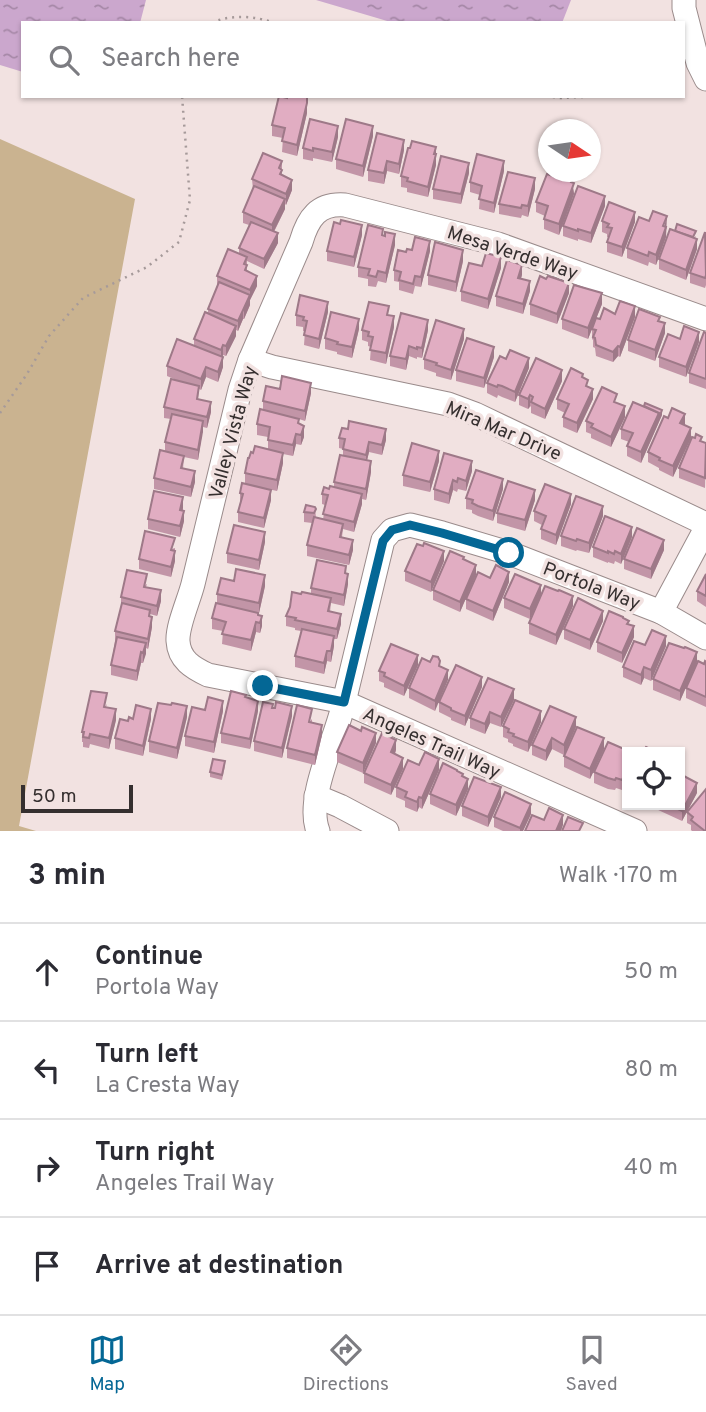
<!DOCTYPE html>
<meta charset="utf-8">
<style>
:root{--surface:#fff;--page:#f2f2f3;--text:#2b2b33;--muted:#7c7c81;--line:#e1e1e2;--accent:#046795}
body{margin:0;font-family:Overpass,sans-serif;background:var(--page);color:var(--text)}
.controls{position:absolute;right:21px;bottom:21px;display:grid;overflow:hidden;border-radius:0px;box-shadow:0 2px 5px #0004}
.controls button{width:63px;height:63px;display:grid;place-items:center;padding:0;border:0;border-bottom:2px solid var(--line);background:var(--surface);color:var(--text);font:35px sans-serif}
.compass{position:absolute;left:538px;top:119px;width:63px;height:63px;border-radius:50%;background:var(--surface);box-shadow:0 2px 5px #0004;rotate:103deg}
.scale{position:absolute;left:21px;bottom:18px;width:112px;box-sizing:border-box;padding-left:7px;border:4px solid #352f2f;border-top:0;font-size:19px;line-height:24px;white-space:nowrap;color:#352f2f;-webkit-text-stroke:5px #f2e2e1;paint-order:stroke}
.stop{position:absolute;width:21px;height:21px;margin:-16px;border:5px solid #046795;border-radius:50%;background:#fff}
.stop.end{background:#046795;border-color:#fff;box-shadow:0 2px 7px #0008}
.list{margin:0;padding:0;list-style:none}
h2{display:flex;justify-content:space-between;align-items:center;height:91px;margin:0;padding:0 28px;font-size:30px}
h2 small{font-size:23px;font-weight:400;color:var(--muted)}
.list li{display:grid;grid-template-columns:46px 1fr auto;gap:21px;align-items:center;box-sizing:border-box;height:98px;padding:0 28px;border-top:2px solid var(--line)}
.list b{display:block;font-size:26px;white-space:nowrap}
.list p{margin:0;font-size:23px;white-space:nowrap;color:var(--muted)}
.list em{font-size:23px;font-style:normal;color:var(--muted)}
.icon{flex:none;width:38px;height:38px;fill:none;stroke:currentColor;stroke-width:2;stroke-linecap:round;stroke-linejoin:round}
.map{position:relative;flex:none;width:706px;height:831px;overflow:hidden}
.search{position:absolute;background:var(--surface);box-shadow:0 2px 5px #0004;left:21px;right:21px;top:21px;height:77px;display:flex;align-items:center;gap:18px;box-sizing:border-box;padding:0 24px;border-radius:0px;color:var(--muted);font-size:26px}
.sheet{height:483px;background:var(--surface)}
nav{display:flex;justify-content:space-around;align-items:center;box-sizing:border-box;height:98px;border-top:2px solid var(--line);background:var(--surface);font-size:19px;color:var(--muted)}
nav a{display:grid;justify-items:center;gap:4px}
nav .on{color:var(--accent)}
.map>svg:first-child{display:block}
</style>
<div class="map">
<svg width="706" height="831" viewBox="0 0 706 831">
<defs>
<pattern id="water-ripples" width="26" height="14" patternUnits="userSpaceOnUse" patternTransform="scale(1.75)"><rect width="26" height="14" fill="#cba7cd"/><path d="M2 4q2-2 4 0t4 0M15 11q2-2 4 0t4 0" fill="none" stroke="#a688a7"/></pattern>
</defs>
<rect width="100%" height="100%" fill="#f2e2e1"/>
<polygon fill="#cab390" points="0,139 135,199 19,826 36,831 0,831"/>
<g fill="url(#water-ripples)">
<polygon points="0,0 146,0 140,23 23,23 23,72 0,65"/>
<polygon points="316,0 571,0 562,23 394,23"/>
</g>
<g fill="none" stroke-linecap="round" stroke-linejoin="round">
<g stroke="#9a8b8b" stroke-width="25">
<g id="minor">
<polyline points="684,0 684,8 698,63 706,79"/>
<polyline points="250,360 272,367 448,404 475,414 706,524"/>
<polyline points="661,612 706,528"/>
<polyline points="316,796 340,806 387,831"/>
<path d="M 318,831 C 305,798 337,737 344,702 C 357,648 370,594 383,540 L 392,530 L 410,525 L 442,533 L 509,553 L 661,612 L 706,638"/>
<path d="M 635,831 L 344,702 L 208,675 C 193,668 179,660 178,641 C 177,626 189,600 193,584 C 209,519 224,455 240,390 L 250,360 L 301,242 C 308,218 318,203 345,205 L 498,244 L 706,319"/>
</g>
</g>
<g stroke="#a69a9a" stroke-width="2.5" stroke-dasharray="2 5" stroke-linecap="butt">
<path d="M 212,23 C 229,14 257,16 274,23"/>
<polyline points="546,96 560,98 604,96"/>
<polyline points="0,413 27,374 49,336 83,298 147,267 179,242 190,200 182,96"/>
</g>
<use href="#minor" stroke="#fff" stroke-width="23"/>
</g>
<g fill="#c295a7">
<polygon points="287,98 307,113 297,156 282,152 283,138 272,136 272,125"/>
<polygon points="373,136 363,177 336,169 336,159"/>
<polygon points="338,137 332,162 313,158 313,161 303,159 303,148"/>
<polygon points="436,147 436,165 428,197 407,192 407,188 401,187 401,176"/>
<polygon points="404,150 399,174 387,171 384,184 368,181 368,170"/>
<polygon points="282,161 282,175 292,190 286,205 285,204 285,209 274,232 278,243 264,269 247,261 247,271 257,286 250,300 250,305 244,319 243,319 238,331 236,330 236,336 226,356 223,355 223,367 218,382 206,377 201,390 199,389 198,399 211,412 207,428 203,427 198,460 184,457 183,469 195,482 191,497 154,489 154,478 165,452 165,442 171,419 164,418 164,407 181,382 167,376 167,366 194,346 194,339 208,314 208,309 218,286 217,286 217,276 239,254 239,248 249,225 243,223 243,212 253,190 252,179"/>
<polygon points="504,171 494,213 479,209 480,195 470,192 470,182"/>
<polygon points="469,173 461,204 433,199 433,189"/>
<polygon points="572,183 574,194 559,235 544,229 544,219 545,216 536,212 536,202"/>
<polygon points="535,189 528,217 522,215 521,218 499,214 499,204"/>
<polygon points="605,206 591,243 578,239 578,241 563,236 563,226"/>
<polygon points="602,221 635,222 622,257 607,252 607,242 609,238 607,237 607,234 602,232"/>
<polygon points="667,226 666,231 666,237 656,265 649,262 648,266 627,258 627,248"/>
<polygon points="706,232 706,285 705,288 690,283 690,273"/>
<polygon points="362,235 354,267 327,261 327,251"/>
<polygon points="383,235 395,245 386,283 378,281 376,287 368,286 368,279 358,277 358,267"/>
<polygon points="696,236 695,238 697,249 686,280 659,269 659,259"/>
<polygon points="412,250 430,251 421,287 415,286 413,294 399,290 399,282 394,281 394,270 406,252"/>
<polygon points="463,261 456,292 428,285 428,275"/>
<polygon points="482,266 501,268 488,309 461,301 461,291"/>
<polygon points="522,275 521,278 530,291 523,314 496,306 496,296"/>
<polygon points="569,293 557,324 530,315 530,304"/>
<polygon points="602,304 588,339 562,329 562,319"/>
<polygon points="328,312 319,349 304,345 305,331 303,331 303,327 296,326 296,315"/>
<polygon points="389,315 394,327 386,364 370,360 371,347 368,346 368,342 362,340 362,330"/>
<polygon points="635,317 620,357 618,356 613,362 596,356 595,348 593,347 593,340 592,339 592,329 600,319"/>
<polygon points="660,321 665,333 655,361 628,351 628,340"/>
<polygon points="359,329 352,358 337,354 337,352 325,349 325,338"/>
<polygon points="428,330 422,358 417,357 417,359 409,356 406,370 390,366 390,356"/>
<polygon points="706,333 706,389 689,383 689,373"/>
<polygon points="464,339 451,380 436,376 436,373 424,369 424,359"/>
<polygon points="680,339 699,342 686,377 659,367 659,357"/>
<polygon points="494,357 484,388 456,381 456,370"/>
<polygon points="529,368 515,402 502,397 498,395 497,398 487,393 487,383"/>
<polygon points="583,378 588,387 593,399 577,433 563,427 563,417 565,413 557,409 557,399"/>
<polygon points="562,381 545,419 531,413 531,406 528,409 519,405 519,395"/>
<polygon points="280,389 311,393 305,421 299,419 299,424 304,437 301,445 296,444 293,456 283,454 283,463 277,491 245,484 245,473 249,458 253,453 268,449 268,437 257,435 257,424 263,410 263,401"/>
<polygon points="617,403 625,417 611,447 591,438 591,434 586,432 586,421"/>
<polygon points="662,415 641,463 627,456 627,446 629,442 621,439 621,429"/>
<polygon points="684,425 691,438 673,477 659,470 659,468 648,462 648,452"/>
<polygon points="339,438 386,440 382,455 369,452 367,460 371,472 366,500 362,499 362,504 354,532 343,529 342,537 353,550 349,565 307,556 307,545 312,523 304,522 304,512 315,507 316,518 323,520 325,505 322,504 322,494 329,489 334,487 334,482 343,455 343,449 339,448"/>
<polygon points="702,442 706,443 705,488 679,478 679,468"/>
<polygon points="439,461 430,492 403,486 403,475"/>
<polygon points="472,471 466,491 458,489 457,492 453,490 449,504 434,500 434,489"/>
<polygon points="503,489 493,521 478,516 472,513 472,510 466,509 466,498"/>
<polygon points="240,493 271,500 264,528 238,522 238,512 240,503"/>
<polygon points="535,500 525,531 497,523 497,513"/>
<polygon points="571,504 556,545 541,539 541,529 542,525 534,521 534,511"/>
<polygon points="183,508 183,510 184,521 180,537 148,529 148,519"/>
<polygon points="603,516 589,553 577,550 576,551 561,546 561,536"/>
<polygon points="632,537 621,564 615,561 614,564 608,562 608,563 593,557 593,547"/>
<polygon points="265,542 259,570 227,563 227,553"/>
<polygon points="175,548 175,561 171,577 139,569 139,559"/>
<polygon points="664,550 651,579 624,569 624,559"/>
<polygon points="464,559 476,575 460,612 433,600 433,590"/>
<polygon points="444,561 431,592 405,581 405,571"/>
<polygon points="346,573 348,584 344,606 331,603 330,612 341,624 337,639 334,639 334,646 331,662 327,661 324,674 295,667 295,656 301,631 295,630 295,628 286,626 286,616 301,594 311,594 311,588"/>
<polygon points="706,574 706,607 697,601 697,591"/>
<polygon points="490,578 509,582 493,621 466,609 466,599"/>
<polygon points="234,581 265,586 259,613 258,613 258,615 262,626 260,633 256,632 251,651 222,644 223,631 212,629 212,618 217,603 217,594"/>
<polygon points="147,584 146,587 161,601 157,616 150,614 152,627 148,649 146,648 143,663 141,663 137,681 111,675 111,665 115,641 115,631 121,608 121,597"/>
<polygon points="541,595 530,619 504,608 504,598"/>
<polygon points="573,606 556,645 529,634 529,623"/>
<polygon points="623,619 629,624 634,637 622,663 597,652 597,642"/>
<polygon points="603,621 590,650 564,639 564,629"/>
<polygon points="645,645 666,646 651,681 644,678 641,685 623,677 623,667"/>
<polygon points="438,657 435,711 409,698 409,688 430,662"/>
<polygon points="697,662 680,701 653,690 653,679"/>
<polygon points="706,662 706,707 686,698 686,688"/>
<polygon points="418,665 404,696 384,687 384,683 379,681 379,671"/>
<polygon points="482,687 465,726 451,720 451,718 439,712 439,702"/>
<polygon points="246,697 258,711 250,749 221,743 221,733"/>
<polygon points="514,700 501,727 490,723 485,734 470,728 470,718"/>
<polygon points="107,704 106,707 116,720 109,749 90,744 89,748 83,747 83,742 82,742 82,732"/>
<polygon points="273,708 292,716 282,758 254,751 254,741"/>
<polygon points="223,711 214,753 185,746 185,736"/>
<polygon points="187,717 177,759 149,752 149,741"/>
<polygon points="133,719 151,719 143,756 115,749 115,738 128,721"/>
<polygon points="312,719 312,723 322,735 315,765 287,758 287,748"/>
<polygon points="541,722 528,752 513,746 513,744 508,742 508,739 503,737 503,726"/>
<polygon points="576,727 564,755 552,749 546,761 532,755 532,745"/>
<polygon points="376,743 363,773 337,762 337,752"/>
<polygon points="604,749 590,779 564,767 564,756"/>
<polygon points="396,750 395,754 403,769 391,795 364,783 364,773"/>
<polygon points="627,752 627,779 622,790 616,788 615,790 608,789 594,783 594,772"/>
<polygon points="419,765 439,770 422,809 419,807 417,812 405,807 405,801 396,797 396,787"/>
<polygon points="225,766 222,780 210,777 210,772"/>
<polygon points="457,771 463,777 468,789 456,816 430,804 430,794"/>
<polygon points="706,789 706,831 692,831 691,830 691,825 687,823 687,812"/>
<polygon points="697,793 682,821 656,809 656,805 680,805"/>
<polygon points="501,797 488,827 462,816 462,806"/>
<polygon points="531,814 523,831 503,831 494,827 494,817"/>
</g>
<g fill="#9e7988">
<polygon points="307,103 307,113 297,156 297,145"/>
<polygon points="338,126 338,137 332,162 332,152"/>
<polygon points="373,126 373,136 363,177 363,166"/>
<polygon points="404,140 404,150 399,174 399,164"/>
<polygon points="436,147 436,165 428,197 428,187"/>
<polygon points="387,161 387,171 384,184 384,173"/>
<polygon points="504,161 504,171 494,213 494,203"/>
<polygon points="469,163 469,173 461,204 461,194"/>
<polygon points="535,178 535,189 528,217 528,206"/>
<polygon points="572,179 574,194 559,235 559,224"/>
<polygon points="292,180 292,190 286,205 286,194"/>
<polygon points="605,196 605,206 591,243 591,233"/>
<polygon points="285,199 285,209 272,235 272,225"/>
<polygon points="635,212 635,222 622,257 622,247"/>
<polygon points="667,216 666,237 656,265 656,255"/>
<polygon points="362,225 362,235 354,267 354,257"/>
<polygon points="278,233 278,243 264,269 264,259"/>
<polygon points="395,234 395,245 386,283 386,273"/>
<polygon points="697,239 697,249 686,280 686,270"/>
<polygon points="430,241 430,251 421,287 421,277"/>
<polygon points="463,250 463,261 456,292 456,282"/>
<polygon points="501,257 501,268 488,309 488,299"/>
<polygon points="522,265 522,275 518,288 518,278"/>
<polygon points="257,276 257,286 250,300 250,290"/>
<polygon points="530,281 530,291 523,314 523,304"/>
<polygon points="569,283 569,293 557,324 557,314"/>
<polygon points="602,293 602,304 588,339 588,328"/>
<polygon points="250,295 250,305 244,319 244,309"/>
<polygon points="328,302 328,312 319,349 319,339"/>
<polygon points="635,306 635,317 620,357 620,347"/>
<polygon points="243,309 243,319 238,331 238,321"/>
<polygon points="394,316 394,327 386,364 386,353"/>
<polygon points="359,319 359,329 352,358 352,347"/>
<polygon points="428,320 428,330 422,358 422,348"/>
<polygon points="665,323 665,333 655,361 655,350"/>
<polygon points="236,326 236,336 226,356 226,346"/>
<polygon points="464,329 464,339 451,380 451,370"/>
<polygon points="699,332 699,342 686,377 686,367"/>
<polygon points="223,345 223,355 221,361 221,350"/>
<polygon points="409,346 409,356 406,370 406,359"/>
<polygon points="618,346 618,356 613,362 613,352"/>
<polygon points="494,347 494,357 484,388 484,378"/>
<polygon points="223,357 223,367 218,382 218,372"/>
<polygon points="529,358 529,368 515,402 515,392"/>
<polygon points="206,367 206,377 201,390 201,379"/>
<polygon points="562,370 562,381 545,419 545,409"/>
<polygon points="311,383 311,393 305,421 305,411"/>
<polygon points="593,389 593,399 577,433 577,423"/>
<polygon points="530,395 530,406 528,409 528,399"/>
<polygon points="211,402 211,412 207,428 207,417"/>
<polygon points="625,406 625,417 611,447 611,437"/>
<polygon points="662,410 662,415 641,463 641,452 659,413"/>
<polygon points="685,414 685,424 680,433 680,423"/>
<polygon points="203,421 203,432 198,460 198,450"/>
<polygon points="304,426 304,437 301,445 301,435"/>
<polygon points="691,428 691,438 673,477 673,466"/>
<polygon points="386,429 386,440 382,455 382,445"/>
<polygon points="296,434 296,444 293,456 293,445"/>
<polygon points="369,442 369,452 366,465 366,455"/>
<polygon points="439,451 439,461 430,492 430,482"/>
<polygon points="283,453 283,463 277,491 277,480"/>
<polygon points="371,461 371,472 366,500 366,489"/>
<polygon points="472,461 472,471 466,491 466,481"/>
<polygon points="195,471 195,482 191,497 191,487"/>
<polygon points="503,479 503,489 493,521 493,511"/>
<polygon points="453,480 453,490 449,504 449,494"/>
<polygon points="271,490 271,500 264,528 264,518"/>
<polygon points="535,490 535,500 525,531 525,520"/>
<polygon points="362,494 362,504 354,532 354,522"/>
<polygon points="571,494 571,504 556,545 556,535"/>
<polygon points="183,497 183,508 180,520 180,510"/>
<polygon points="603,506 603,516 589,553 589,543"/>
<polygon points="184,511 184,521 180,537 180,526"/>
<polygon points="632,527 632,537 621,564 621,554"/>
<polygon points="265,532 265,542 259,570 259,560"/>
<polygon points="353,540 353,550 349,565 349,555"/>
<polygon points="664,540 664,550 651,579 651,569"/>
<polygon points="175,551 175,561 171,577 171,567"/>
<polygon points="444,551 444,561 431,592 431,582"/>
<polygon points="476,565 476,575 460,612 460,602"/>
<polygon points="509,572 509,582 493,621 493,611"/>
<polygon points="348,574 348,584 344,606 344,595"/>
<polygon points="265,575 265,586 259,613 259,603"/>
<polygon points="541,585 541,595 530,619 530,609"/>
<polygon points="161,590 161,601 157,616 157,606"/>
<polygon points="573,596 573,606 556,645 556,635"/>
<polygon points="603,611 603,621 590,650 590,640"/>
<polygon points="341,614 341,624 337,639 337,629"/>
<polygon points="262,616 262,626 260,633 260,623"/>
<polygon points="152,617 152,627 148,649 148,639"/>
<polygon points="256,622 256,632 251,651 251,640"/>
<polygon points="634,626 634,637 622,663 622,653"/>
<polygon points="334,636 334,646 331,662 331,651"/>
<polygon points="666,636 666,646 651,681 651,670"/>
<polygon points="146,643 146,654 143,663 143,653"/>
<polygon points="327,651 327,661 324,674 324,663"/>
<polygon points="141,652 141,663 137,681 137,671"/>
<polygon points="697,652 697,662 680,701 680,691"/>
<polygon points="418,655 418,665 404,696 404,686"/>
<polygon points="644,667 644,678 641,685 641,675"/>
<polygon points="448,670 448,680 435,711 435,701"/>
<polygon points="482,677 482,687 465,726 465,716"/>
<polygon points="514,689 514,700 501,727 501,717"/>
<polygon points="223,701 223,711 214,753 214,742"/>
<polygon points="258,701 258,711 250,749 250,739"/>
<polygon points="187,706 187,717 177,759 177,748"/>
<polygon points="292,706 292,716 282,758 282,748"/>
<polygon points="116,709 116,720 109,749 109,738"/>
<polygon points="151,709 151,719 143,756 143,746"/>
<polygon points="541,711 541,722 528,752 528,742"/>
<polygon points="490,712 490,723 485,734 485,724"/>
<polygon points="576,717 576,727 564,755 564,745"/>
<polygon points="322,725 322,735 315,765 315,755"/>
<polygon points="376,733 376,743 363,773 363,763"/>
<polygon points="552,738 552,749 546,761 546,751"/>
<polygon points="604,738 604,749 590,779 590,769"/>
<polygon points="396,740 396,750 391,763 391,752"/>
<polygon points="403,758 403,769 391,795 391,785"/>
<polygon points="439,759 439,770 422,809 422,798"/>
<polygon points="627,769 627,779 622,790 622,780"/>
<polygon points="468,779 468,789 456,816 456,805"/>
<polygon points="697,783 697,793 682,821 682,811"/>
<polygon points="501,787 501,797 488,827 488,817"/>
<polygon points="419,797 419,807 417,812 417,802"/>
<polygon points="531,804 531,814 523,831 520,831 520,828"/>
<polygon points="563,815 563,825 561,831 556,831"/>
</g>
<g fill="#e1adc2" stroke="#9e7988" stroke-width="2">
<polygon points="279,96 287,98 287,96 307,96 307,103 297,145 282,141 285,128 272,125"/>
<polygon points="310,119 338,126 332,152 313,148 313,151 303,148"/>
<polygon points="346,119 373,126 363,166 336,159"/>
<polygon points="377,133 404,140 399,164 387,161 384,173 368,170"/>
<polygon points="412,141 436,147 434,154 436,154 428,187 407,181 408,178 401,176 408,148 410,148"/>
<polygon points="263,153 282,161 279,168 282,170 280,174 292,180 286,194 252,179"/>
<polygon points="477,154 504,161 494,203 479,199 482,186 470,182"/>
<polygon points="441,156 469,163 461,194 433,189"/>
<polygon points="508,172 535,178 528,206 522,205 521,208 499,204"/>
<polygon points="547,174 565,180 566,176 572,179 571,182 574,183 559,224 544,219 548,206 536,202"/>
<polygon points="254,186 285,199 272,225 243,212"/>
<polygon points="578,186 605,196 591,233 578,229 578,231 563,226"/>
<polygon points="609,202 635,212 622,247 607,242 612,228 607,227 609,224 602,221"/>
<polygon points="653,211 667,216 663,226 666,227 656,255 649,252 648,256 627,248 639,217 649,221"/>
<polygon points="341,220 362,225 354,257 327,251 334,222 340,224"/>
<polygon points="251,222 278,233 264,259 239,248"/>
<polygon points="677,224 696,231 693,237 675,231"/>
<polygon points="368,225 383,229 382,235 385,236 385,232 395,234 386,273 378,271 376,277 368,275 370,269 358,267"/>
<polygon points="670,229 697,239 686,270 659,259"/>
<polygon points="705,232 706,275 705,278 690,273"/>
<polygon points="415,237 430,241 421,277 415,276 413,284 399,280 401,272 394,270 398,250 406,252 407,249 412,250"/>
<polygon points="435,242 463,250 456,282 428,275"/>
<polygon points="228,249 247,257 244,264 247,265 245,270 257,276 250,290 217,276"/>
<polygon points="486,253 501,257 488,299 461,291 469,263 482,266"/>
<polygon points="507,260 522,265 518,278 530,281 523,304 496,296"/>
<polygon points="540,276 546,279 548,276 569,283 557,314 530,304"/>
<polygon points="219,282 250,295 238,321 208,309"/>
<polygon points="574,285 602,293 588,328 562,319"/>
<polygon points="300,295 328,302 319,339 304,335 307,321 303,320 304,317 296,315"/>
<polygon points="620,301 635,306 620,347 618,346 613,352 596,345 595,338 593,337 596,330 592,329 596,318 600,319 604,308 615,314"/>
<polygon points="369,302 389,306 387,315 394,316 386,353 370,350 373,337 368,336 369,332 362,330"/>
<polygon points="639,309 660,317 658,321 665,323 655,350 628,340"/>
<polygon points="205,312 236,326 226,346 223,345 221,350 194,339"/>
<polygon points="331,312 359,319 352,347 337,344 338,342 325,338"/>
<polygon points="401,313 428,320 422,348 417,347 417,349 409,346 406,359 390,356"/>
<polygon points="436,320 464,329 451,370 436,365 437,363 424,359"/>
<polygon points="684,326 699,332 686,367 659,357 668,334 680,339"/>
<polygon points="704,332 706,333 706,379 689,373"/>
<polygon points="467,338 494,347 484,378 456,370"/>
<polygon points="177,339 223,357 218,372 206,367 201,379 167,366"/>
<polygon points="510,350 529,358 515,392 502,386 498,385 497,387 487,383 500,356 506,359"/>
<polygon points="536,358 562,370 545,409 531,402 533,397 530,395 528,399 519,395"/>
<polygon points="571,368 583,374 582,377 588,380 586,386 593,389 577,423 563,417 569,404 557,399"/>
<polygon points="282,376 311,383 305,411 263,401 266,386 280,389"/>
<polygon points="171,379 199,386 197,399 211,402 207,417 164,407"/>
<polygon points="602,387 617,394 614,402 625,406 611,437 591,427 593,424 586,421"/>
<polygon points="633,402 659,413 641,452 627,446 633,433 621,429"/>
<polygon points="645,403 662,410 659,418 659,413 644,406"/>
<polygon points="672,408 685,414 680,423 691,428 673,466 659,460 660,458 648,452 664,416 668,418"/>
<polygon points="260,409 299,419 298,423 304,426 301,435 296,434 293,445 268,440 270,427 257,424"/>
<polygon points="172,414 203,421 198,450 165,442"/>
<polygon points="349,421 386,429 382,445 369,442 366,455 343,449 345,439 339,438 342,428 348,429"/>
<polygon points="696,434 702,437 700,441 706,443 705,478 679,468 692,437 695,438"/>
<polygon points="412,443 439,451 430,482 403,475"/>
<polygon points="255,446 283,453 277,480 245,473 248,458 249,458 251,452 253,453"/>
<polygon points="160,450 184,456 181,468 195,471 191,487 154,478"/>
<polygon points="444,453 472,461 466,481 458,478 457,482 453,480 449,494 434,489"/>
<polygon points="340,455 371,461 366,489 334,482"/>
<polygon points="476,470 503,479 493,511 478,506 472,503 473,500 466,498"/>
<polygon points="508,481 535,490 525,520 497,513"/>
<polygon points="242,483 271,490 264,518 238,512 243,494 240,493"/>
<polygon points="545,484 571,494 556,535 541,529 546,516 534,511"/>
<polygon points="330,486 362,494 354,522 323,514 328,495 322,494 324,487 329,489"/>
<polygon points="154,491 183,497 180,510 184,511 180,526 148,519"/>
<polygon points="576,496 603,506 589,543 577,539 576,541 561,536"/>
<polygon points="306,505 315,507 316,509 314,513 304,512"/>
<polygon points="605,516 632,527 621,554 615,551 614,554 608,551 608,553 593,547"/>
<polygon points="314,517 343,524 340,537 353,540 349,555 307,545"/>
<polygon points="234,525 265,532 259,560 227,553"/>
<polygon points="637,528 664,540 651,569 624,559"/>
<polygon points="145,531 175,538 171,550 175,551 171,567 139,559"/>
<polygon points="424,543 444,551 431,582 405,571 417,544 423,546"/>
<polygon points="450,551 464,557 463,559 476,565 460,602 433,590"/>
<polygon points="317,560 346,566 345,573 348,574 344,595 311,588"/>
<polygon points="496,565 509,572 493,611 466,599 478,572 490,578"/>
<polygon points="236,569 265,575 259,603 217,594 221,578 234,581"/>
<polygon points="127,570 147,574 144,587 161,590 157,606 121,597"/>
<polygon points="515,574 541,585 530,609 504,598"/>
<polygon points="706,574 706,596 697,591"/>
<polygon points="545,586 558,591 559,590 573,596 556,635 529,623"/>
<polygon points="292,592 301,594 302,592 331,598 328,611 341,614 337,629 295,620 296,618 286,616 290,607"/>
<polygon points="578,598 603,611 590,640 564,629"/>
<polygon points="122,603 150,610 149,616 152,617 148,639 115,631"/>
<polygon points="216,603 258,613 258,615 262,616 260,623 256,622 251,640 222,634 226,622 212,618"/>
<polygon points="609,611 623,617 623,618 629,621 627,624 634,626 622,653 597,642"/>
<polygon points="302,629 334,636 331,651 327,651 324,663 295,656"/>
<polygon points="652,630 666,636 651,670 644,667 641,675 623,667 634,641 645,645"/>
<polygon points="117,637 146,643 143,653 141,652 137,671 111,665"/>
<polygon points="669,643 684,648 685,647 697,652 680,691 653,679"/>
<polygon points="391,644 418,655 404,686 384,676 385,673 379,671"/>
<polygon points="433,656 438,657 440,661 439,666 448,670 435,701 409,688 422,658 430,662"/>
<polygon points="698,661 704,664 705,661 706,662 706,697 686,688"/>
<polygon points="456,665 482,677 465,716 451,710 451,708 439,702"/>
<polygon points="488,678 514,689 501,717 490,712 485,724 470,718"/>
<polygon points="91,691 107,693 104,707 116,709 109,738 90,734 89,738 83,737 84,732 82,732"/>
<polygon points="231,691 246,695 245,697 258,701 250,739 221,733"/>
<polygon points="208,697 223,701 214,742 185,736 192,707 205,710"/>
<polygon points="515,700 541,711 528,742 513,736 514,734 508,732 509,729 503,726"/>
<polygon points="263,702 273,704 272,708 275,708 276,702 292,706 282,748 254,741"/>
<polygon points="158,703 171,705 172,703 187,706 177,748 149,741"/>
<polygon points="136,705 151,709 143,746 115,738 120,719 128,721 129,717 133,719"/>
<polygon points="297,705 312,709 309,722 322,725 315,755 287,748"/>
<polygon points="550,706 576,717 564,745 552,738 546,751 532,745"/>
<polygon points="349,725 361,731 362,727 376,733 363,763 337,752"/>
<polygon points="577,727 604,738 590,769 564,756"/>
<polygon points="382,733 396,740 391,752 403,758 391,785 364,773"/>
<polygon points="608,742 631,752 627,752 627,769 622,780 616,778 615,780 608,778 594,772"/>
<polygon points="646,747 656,752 643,752"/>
<polygon points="425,752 439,759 422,798 419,797 417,802 405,797 407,792 396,787 408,760 419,765"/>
<polygon points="213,759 225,761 222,775 210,772"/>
<polygon points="443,763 457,770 457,771 463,774 462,776 468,779 456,805 430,794"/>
<polygon points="680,774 697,783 682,811 669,805 680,805"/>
<polygon points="474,777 501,787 488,817 462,806"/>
<polygon points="706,789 706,831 705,831 691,820 693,817 687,812"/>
<polygon points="505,792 531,804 520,828 494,817"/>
<polygon points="549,808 563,815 556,831 525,831 532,815 544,820"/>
<polygon points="568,817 583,823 579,831 562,831"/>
</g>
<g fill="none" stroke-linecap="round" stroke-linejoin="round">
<polyline stroke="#046795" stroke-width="9" points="263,686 344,702 383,541 392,530 410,525 442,533 509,553"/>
</g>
<g text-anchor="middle" stroke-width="7" stroke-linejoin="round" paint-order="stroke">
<g font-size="19" fill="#352f2f" stroke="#f2e2e1">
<text transform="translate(513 252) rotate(18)" y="7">Mesa Verde Way</text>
<text transform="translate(504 430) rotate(23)" y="7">Mira Mar Drive</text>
<text transform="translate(232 432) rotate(-75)" y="7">Valley Vista Way</text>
<text transform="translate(592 585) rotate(21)" y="7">Portola Way</text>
<text transform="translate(432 742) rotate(24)" y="7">Angeles Trail Way</text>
</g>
</g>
</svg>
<div class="controls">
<button><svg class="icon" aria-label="locate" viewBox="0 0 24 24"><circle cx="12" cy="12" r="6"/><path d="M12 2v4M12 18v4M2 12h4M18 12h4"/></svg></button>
</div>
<svg class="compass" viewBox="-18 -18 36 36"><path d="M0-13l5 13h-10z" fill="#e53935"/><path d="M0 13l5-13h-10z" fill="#7c7c81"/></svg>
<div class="scale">50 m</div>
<div class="stop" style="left:509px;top:553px"></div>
<div class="stop end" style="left:263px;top:686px"></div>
<div class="search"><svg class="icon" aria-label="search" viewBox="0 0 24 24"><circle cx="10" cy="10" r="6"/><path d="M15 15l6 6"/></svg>Search here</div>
</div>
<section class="sheet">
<h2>3 min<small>Walk · 170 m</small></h2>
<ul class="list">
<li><svg class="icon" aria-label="ahead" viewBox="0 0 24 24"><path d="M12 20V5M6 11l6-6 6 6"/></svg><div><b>Continue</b><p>Portola Way</p></div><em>50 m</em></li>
<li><svg class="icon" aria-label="left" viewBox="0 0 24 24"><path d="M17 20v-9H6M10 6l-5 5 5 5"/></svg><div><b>Turn left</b><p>La Cresta Way</p></div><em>80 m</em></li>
<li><svg class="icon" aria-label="right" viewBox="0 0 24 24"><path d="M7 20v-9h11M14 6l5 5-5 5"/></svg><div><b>Turn right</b><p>Angeles Trail Way</p></div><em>40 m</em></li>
<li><svg class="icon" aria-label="arrive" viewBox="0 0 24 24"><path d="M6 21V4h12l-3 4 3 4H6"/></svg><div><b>Arrive at destination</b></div></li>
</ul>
</section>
<nav>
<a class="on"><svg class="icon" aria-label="map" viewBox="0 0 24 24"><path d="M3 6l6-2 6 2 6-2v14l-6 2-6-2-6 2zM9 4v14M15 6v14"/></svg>Map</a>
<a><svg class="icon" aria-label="directions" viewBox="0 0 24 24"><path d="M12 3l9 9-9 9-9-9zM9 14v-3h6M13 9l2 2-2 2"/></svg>Directions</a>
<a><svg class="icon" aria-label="saved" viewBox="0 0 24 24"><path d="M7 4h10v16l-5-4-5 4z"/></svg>Saved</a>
</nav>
